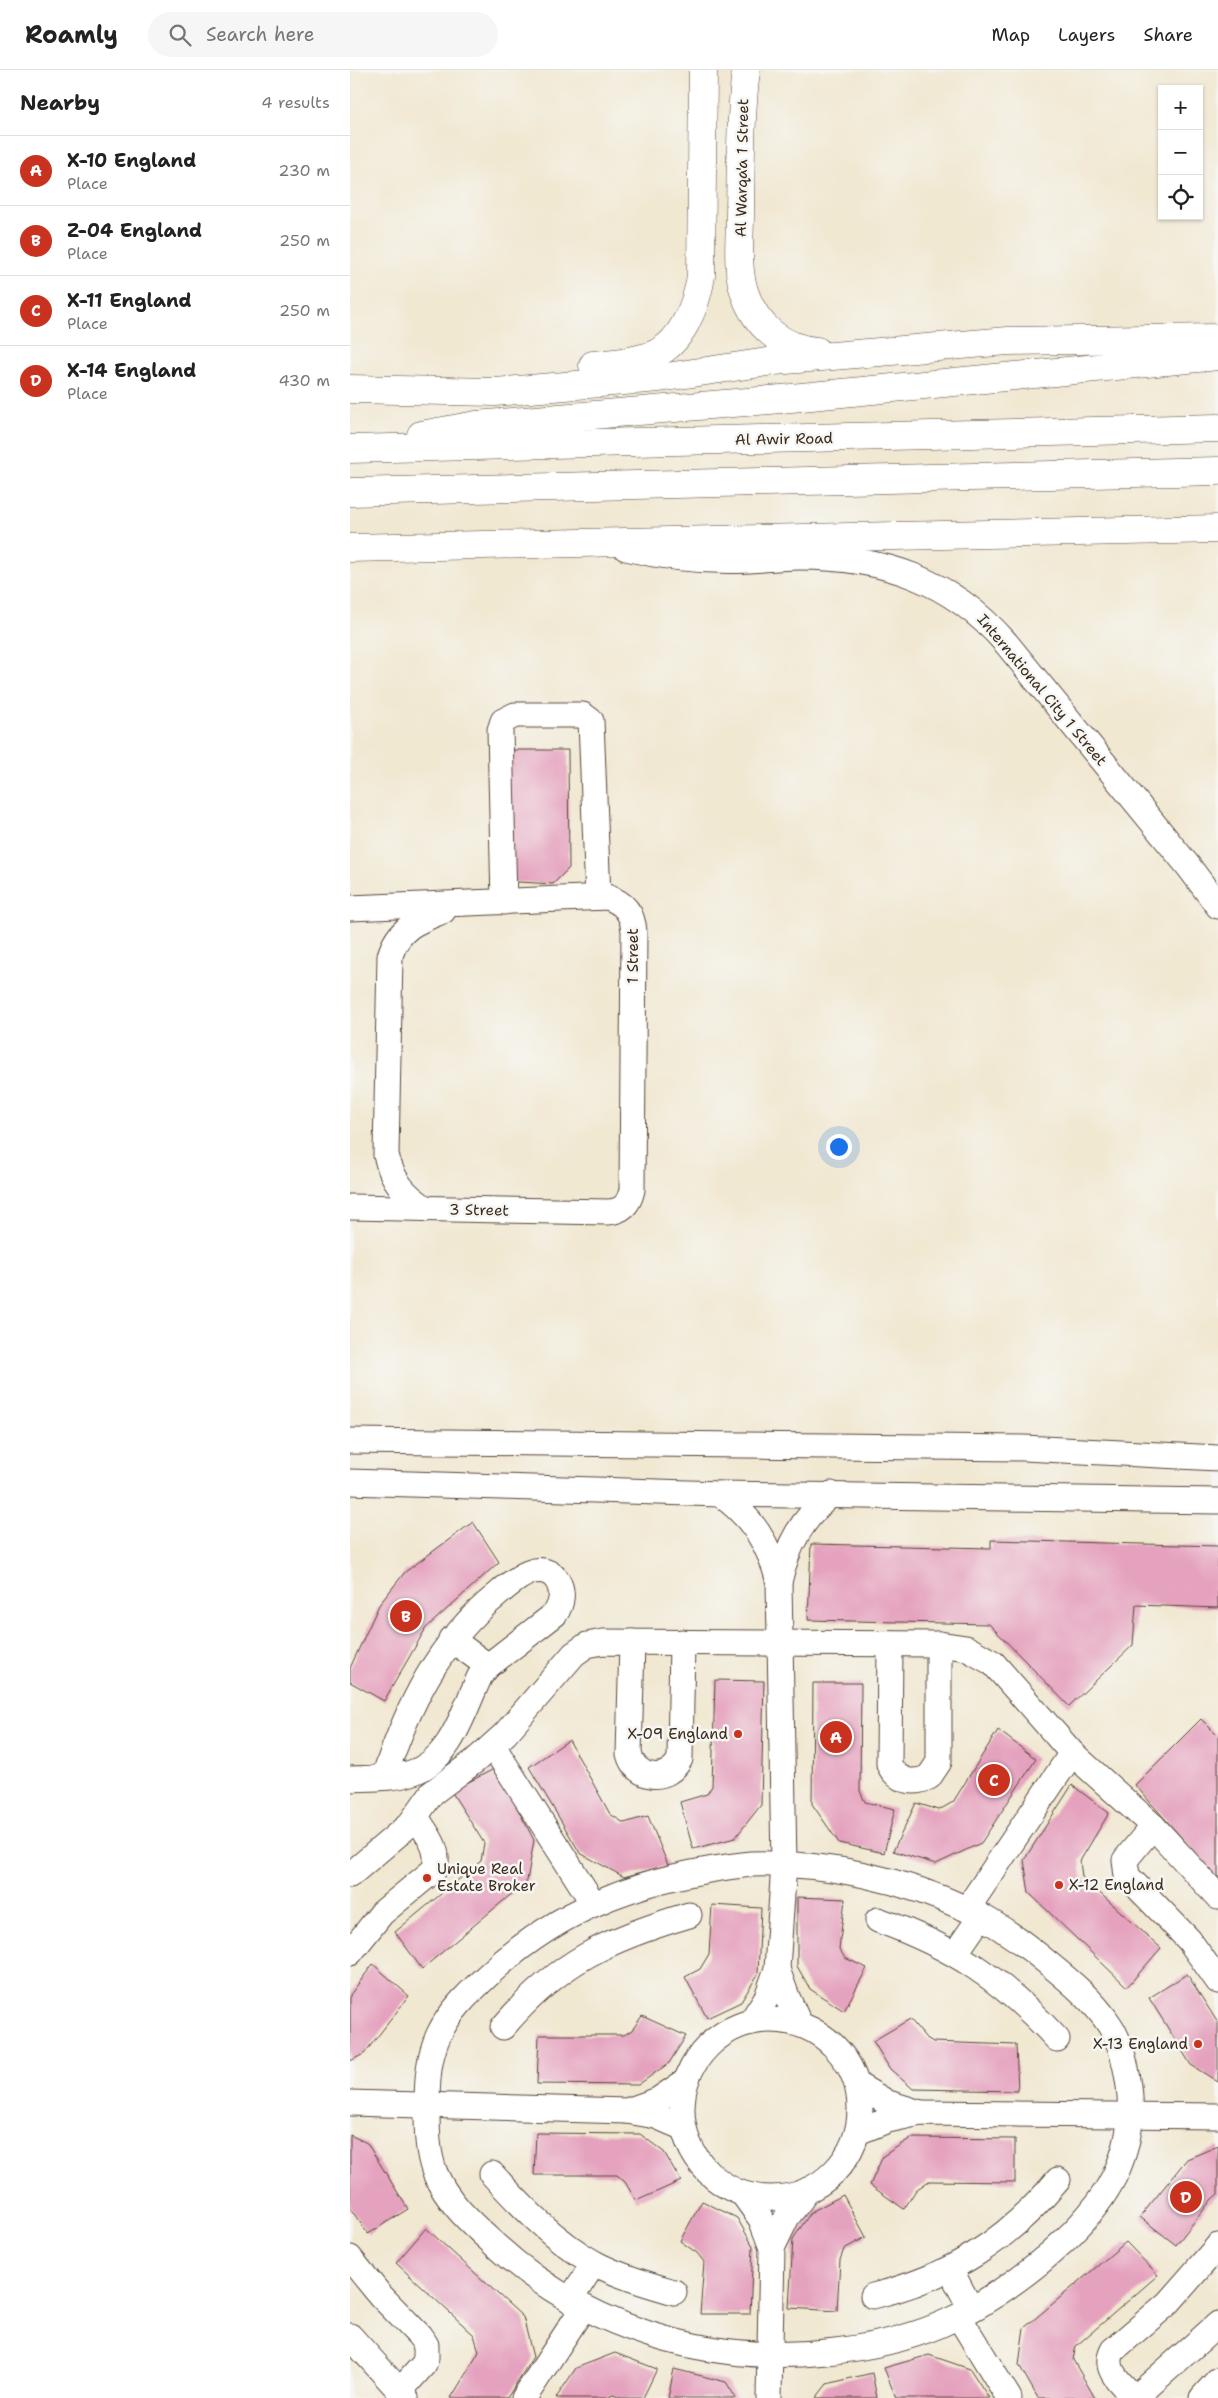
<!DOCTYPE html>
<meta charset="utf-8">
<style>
:root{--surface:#fff;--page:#f6f6f6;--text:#222;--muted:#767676;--line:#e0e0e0;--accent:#c8321e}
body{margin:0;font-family:"Shantell Sans",sans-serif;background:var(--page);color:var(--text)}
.controls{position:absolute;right:15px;top:15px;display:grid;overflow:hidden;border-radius:0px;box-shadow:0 1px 4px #0004}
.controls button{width:45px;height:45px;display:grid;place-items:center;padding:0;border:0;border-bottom:1px solid var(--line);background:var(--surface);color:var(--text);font:25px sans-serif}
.you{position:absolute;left:488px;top:1076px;width:18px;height:18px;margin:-12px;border:4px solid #fff;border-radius:50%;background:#1a73e8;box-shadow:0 0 0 8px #1a73e833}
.badge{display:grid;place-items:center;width:32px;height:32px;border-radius:50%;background:var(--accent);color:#fff;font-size:16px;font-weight:700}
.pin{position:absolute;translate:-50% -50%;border:2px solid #fff;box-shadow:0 1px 5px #0006}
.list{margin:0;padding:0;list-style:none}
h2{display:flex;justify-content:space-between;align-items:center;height:65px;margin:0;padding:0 20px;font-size:21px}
h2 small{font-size:16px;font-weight:400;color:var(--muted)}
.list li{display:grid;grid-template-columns:32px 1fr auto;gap:15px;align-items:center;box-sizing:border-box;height:70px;padding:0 20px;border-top:1px solid var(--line)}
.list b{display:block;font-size:19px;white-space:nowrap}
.list p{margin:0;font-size:16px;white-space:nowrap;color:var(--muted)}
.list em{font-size:16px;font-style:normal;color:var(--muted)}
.icon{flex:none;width:28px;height:28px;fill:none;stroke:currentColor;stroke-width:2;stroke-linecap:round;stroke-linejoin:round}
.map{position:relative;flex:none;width:868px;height:2328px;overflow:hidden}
header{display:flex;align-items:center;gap:30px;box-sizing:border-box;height:70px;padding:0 25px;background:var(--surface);border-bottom:1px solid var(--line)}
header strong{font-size:24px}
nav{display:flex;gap:28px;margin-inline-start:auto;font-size:18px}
.search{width:350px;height:45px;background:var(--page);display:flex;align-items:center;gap:12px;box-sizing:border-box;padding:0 18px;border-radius:28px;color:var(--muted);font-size:19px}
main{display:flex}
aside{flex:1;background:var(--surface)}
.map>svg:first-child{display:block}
</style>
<header>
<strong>Roamly</strong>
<div class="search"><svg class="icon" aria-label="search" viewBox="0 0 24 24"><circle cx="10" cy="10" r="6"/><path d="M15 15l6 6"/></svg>Search here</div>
<nav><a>Map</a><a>Layers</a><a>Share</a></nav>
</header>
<main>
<aside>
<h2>Nearby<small>4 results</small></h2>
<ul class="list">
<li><span class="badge">A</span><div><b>X-10 England</b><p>Place</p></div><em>230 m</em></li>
<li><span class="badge">B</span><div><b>Z-04 England</b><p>Place</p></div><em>250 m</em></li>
<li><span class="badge">C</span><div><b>X-11 England</b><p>Place</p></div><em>250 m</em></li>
<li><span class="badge">D</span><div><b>X-14 England</b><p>Place</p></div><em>430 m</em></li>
</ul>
</aside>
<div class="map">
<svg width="868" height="2328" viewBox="0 0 868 2328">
<rect width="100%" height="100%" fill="#f6f6f2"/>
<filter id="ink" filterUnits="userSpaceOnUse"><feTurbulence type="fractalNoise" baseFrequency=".02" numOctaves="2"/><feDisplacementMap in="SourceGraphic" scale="10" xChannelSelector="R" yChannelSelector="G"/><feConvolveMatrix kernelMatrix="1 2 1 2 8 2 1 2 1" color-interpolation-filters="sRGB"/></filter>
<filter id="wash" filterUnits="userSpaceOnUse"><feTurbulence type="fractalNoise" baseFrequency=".0096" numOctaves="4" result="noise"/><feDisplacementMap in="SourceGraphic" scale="20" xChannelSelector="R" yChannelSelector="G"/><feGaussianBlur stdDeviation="1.12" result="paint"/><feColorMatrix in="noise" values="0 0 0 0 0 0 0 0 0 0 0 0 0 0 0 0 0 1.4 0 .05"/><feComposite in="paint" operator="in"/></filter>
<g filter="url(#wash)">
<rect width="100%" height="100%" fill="#f1e8d2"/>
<g id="blocks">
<g fill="#e5a2be">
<polygon points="157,680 218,680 219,798 203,814 151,811"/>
<polygon points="123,1452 149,1492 76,1558 34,1631 0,1612 0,1598 29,1535 55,1502"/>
<polygon points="641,1470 868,1476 868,1538 786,1535 783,1575 719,1636 639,1554 458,1550 461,1474 641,1478"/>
<polygon points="365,1610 414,1611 411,1735 385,1768 343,1779 330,1732 357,1724 362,1716"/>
<polygon points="463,1613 511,1613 510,1721 515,1732 545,1739 534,1783 489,1773 462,1734"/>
<polygon points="851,1649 868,1666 868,1809 785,1715"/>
<polygon points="648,1660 686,1689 631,1773 586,1794 543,1781 566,1733 589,1740 603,1732"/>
<polygon points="219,1670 260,1744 274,1753 298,1746 318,1795 274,1807 230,1783 179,1697"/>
<polygon points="146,1698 184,1770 177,1811 72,1899 45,1862 131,1791 134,1773 101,1721"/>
<polygon points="722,1715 759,1743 730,1791 732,1807 811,1878 777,1917 679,1823 674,1790"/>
<polygon points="447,1827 495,1829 489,1879 495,1888 517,1898 494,1941 460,1919 447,1896"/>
<polygon points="362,1835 411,1838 408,1904 391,1932 357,1948 335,1907 350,1899 359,1884"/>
<polygon points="23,1894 59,1926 14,1984 0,1991 0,1925"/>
<polygon points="837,1904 868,1953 868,2012 841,1995 799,1928"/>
<polygon points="292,1946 336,1966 319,1993 288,2015 187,2014 189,1965 274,1965 282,1960"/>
<polygon points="560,1949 575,1967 583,1972 666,1975 668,2021 563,2019 540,1999 523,1971"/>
<polygon points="186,2063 290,2064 314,2082 331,2111 286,2131 275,2112 267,2105 184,2105"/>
<polygon points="0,2065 17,2073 58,2139 18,2164 0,2138"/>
<polygon points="561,2068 665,2069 665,2112 579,2111 566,2120 554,2139 520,2115 533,2086"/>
<polygon points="868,2076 868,2124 862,2129 826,2175 790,2147 837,2089"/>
<polygon points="493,2125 516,2167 494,2179 490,2190 487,2241 439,2238 443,2169 461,2142"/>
<polygon points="352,2131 387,2148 403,2176 400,2244 350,2244 354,2192 347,2183 330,2171"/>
<polygon points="76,2158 173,2247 183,2287 157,2328 101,2328 129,2282 124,2265 46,2193"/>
<polygon points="776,2172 808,2205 726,2276 723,2290 745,2328 688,2328 669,2295 674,2258"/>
<polygon points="265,2283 307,2299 293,2328 271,2328 263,2325 258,2328 206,2328 226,2298"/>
<polygon points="579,2285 620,2299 639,2328 546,2328 534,2298"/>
<polygon points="324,2299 376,2312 386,2328 318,2328"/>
<polygon points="522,2303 527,2328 466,2328 477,2314"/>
</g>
</g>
</g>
<g filter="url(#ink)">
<use href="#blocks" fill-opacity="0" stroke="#564639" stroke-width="1"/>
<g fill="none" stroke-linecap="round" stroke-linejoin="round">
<g stroke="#564639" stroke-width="27">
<g id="minor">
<path d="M 276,478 C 316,488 358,492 400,490 C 416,489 433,487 449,487 C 533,487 600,509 656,573 L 839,797 L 868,836"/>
<polyline points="154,832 150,660 153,651 165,645 233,645 241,651 248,827"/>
<path d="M 0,838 L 257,827 C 275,833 283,844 284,862 L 282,1120 C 279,1134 273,1141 258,1142 L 0,1137"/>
<path d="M 77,1139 C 55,1126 42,1110 36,1085 L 40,886 C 48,858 67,851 93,841"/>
<polyline points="0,1371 674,1378 868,1388"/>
<polyline points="0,1412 370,1424 868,1431"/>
<path d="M 370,1424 C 402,1447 420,1475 429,1513 L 434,1794 L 427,1899 L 417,1927 L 401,1952"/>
<path d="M 429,1512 C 438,1473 452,1450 481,1424"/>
<polyline points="101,1569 138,1596"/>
<path d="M 282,1572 L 279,1684 C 286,1710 318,1713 330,1689 L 332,1572"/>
<path d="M 540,1574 L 539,1694 C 546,1711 563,1715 579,1707 L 589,1692 L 589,1574"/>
<polyline points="143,1676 243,1833"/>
<path d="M 0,1709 C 20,1708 42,1709 61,1703 C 102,1690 113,1641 130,1606 L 138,1596 L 205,1544 C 221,1522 205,1492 178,1503 C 168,1507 156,1517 147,1525 C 88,1572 58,1636 34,1707"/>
<polyline points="803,1756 775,1790 777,1806 839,1870 868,1911"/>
<path d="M 401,1794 C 476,1792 553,1809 621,1841 C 649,1855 675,1874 699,1894 C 720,1911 744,1931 759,1954 C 771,1971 776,1995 779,2016 C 789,2093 746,2146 690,2192 C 621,2248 565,2273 476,2282 C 356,2295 234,2257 145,2175 C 122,2154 97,2132 85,2103 C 77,2082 77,2060 77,2038 C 77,2012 78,1988 89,1964 C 100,1941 119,1923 137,1906 C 212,1835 300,1805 401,1794 Z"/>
<polyline points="0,1805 60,1754 82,1723 126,1690 155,1664 224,1584 237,1575 253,1572 589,1574 616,1578 643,1593 722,1683 803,1756 868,1827"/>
<polyline points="617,1839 722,1683"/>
<path d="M 528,1850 C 604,1877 653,1910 707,1969"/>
<path d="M 0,1883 L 32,1843 L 84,1800 C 92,1780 76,1763 66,1747"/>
<polyline points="605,1884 631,1846"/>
<polyline points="427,1899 437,1927 449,1953"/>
<circle cx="421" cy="2039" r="89"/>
<path d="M 153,1957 C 208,1892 258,1869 339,1845"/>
<polyline points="509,2016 538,2033 570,2043"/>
<polyline points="0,2033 277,2041 306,2046 334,2058"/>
<polyline points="277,2041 308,2030 336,2011"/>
<polyline points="508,2062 538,2050 570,2043 868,2046"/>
<path d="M 142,2104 C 172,2137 205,2171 244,2193 C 269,2206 297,2214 324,2222"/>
<polyline points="393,2124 411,2149 422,2178 419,2328"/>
<polyline points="422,2178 437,2147 458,2120"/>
<polyline points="0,2188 30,2225 69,2265 76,2275 76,2288 74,2294 50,2321"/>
<polyline points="600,2199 621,2239"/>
<path d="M 523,2226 C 601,2207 657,2171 708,2110"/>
<polyline points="220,2230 244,2193"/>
<polyline points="609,2247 659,2328"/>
<polyline points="0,2266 56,2328"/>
<polyline points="174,2328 233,2238"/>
<path d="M 785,2328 C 772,2314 752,2300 763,2280 L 818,2233 L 868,2176"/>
<polyline points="785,2328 868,2254"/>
<polyline points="852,2328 868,2310"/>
</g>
</g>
<g stroke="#564639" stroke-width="29">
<g id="major">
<path d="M 396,0 C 390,48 391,96 390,144 C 390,170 386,199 395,224 C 406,256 433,279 467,281"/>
<path d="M 243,295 C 263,293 285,292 305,284 C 332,273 347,233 351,206 L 353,0"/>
<polyline points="0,319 145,322 309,308 424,291 658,271 868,268"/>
<polyline points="0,478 868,459"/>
</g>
</g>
<g stroke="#564639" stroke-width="29">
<g id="highway">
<polyline points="71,365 126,355 431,329 868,286"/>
<polyline points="0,379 868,358"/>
<polyline points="0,422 868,401"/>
</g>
</g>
<use href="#minor" stroke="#fff" stroke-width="25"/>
<use href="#major" stroke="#fff" stroke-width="28"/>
<use href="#highway" stroke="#fff" stroke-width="28"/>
</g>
</g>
<g fill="#c8321e" stroke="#f6f6f2" stroke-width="2">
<circle cx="388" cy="1664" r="5"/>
<circle cx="77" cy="1808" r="5"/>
<circle cx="709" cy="1815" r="5"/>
<circle cx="848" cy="1974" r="5"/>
</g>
<g text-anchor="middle" stroke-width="5" stroke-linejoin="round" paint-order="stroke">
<g font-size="15" fill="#3b2a1e" stroke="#f6f6f2">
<text transform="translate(392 98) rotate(-89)" y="5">Al Warqa'a 1 Street</text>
<text transform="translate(434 369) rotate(-1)" y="5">Al Awir Road</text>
<text transform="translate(692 620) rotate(50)" y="5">International City 1 Street</text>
<text transform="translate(283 886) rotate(-90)" y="5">1 Street</text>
<text transform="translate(129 1140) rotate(1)" y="5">3 Street</text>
</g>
<g font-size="15" fill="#3b2a1e" stroke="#f6f6f2" text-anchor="end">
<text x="378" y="1669">X-09 England</text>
<text x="87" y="1804" text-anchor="start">Unique Real<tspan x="87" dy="17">Estate Broker</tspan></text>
<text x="719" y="1820" text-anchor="start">X-12 England</text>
<text x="838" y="1979">X-13 England</text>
</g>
</g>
</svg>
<div class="controls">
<button>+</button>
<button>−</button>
<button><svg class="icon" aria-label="locate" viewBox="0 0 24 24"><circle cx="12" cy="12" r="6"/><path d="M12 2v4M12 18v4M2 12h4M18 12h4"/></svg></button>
</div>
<div class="you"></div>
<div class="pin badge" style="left:486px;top:1667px">A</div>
<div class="pin badge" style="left:56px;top:1546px">B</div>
<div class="pin badge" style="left:644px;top:1710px">C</div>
<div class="pin badge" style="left:836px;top:2127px">D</div>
</div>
</main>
